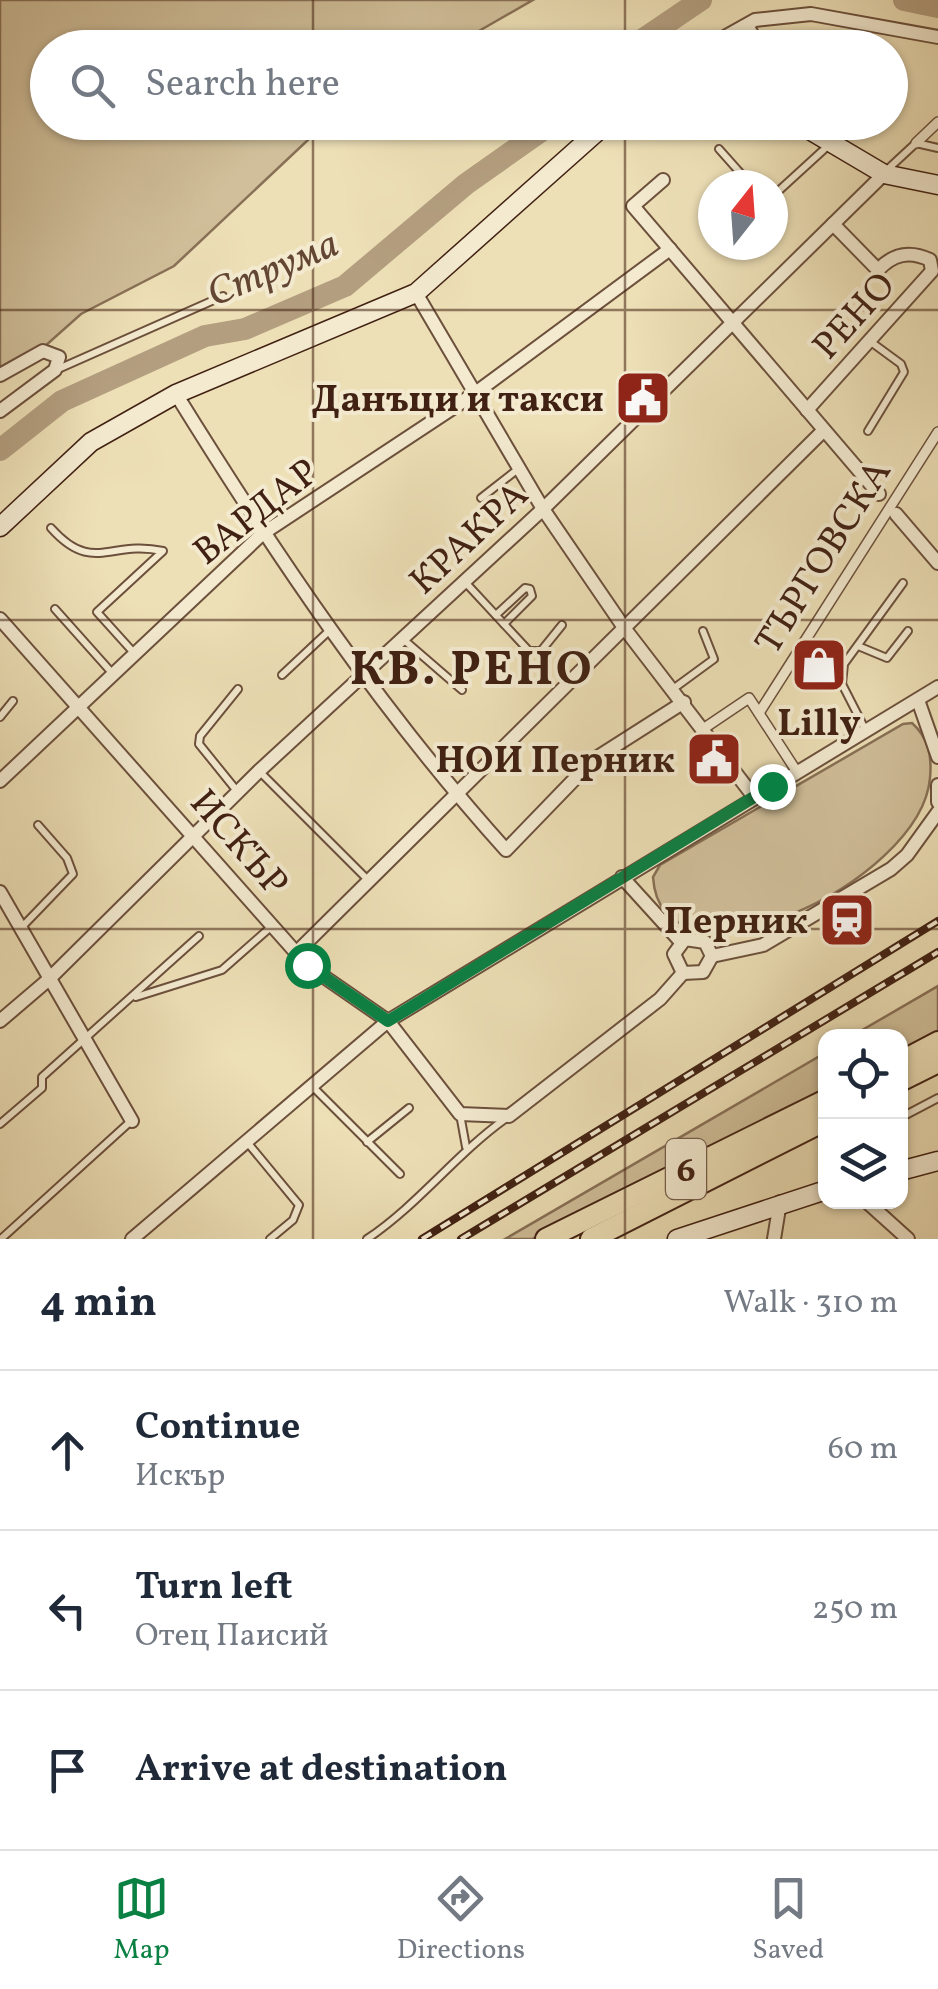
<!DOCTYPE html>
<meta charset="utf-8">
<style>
:root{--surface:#fff;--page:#f2f2f3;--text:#1f2937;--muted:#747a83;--line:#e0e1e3;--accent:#0b8043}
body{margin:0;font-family:Vollkorn,serif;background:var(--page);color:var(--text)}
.controls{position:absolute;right:30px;bottom:30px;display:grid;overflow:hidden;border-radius:20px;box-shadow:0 2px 8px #0004}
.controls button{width:90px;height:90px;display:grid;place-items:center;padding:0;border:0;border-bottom:2px solid var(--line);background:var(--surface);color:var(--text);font:50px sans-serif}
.compass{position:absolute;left:698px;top:170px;width:90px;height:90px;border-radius:50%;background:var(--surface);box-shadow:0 2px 8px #0004;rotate:17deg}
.stop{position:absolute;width:30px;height:30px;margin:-22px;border:8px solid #0b8043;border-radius:50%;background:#fff}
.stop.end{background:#0b8043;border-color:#fff;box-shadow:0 2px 10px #0008}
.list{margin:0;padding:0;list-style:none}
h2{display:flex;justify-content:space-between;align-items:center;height:130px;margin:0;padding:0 40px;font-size:42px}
h2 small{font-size:32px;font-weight:400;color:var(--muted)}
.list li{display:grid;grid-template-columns:65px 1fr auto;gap:30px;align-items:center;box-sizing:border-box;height:160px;padding:0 40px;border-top:2px solid var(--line)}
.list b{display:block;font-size:38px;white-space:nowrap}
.list p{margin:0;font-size:32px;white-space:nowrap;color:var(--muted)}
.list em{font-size:32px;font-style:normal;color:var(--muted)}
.icon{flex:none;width:55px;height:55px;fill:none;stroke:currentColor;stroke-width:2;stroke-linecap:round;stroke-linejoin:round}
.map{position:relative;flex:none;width:938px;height:1239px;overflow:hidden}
.search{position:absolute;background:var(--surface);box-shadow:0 2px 8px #0004;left:30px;right:30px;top:30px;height:110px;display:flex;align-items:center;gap:25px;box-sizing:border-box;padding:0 35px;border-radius:55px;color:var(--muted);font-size:38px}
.sheet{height:610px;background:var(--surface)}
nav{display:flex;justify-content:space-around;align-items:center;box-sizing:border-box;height:140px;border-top:2px solid var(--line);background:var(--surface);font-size:28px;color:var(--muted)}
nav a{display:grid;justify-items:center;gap:5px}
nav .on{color:var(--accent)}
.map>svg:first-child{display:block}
</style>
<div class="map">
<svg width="938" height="1239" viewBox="0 0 938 1239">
<rect width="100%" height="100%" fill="#eddfb6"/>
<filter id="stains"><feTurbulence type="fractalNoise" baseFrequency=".002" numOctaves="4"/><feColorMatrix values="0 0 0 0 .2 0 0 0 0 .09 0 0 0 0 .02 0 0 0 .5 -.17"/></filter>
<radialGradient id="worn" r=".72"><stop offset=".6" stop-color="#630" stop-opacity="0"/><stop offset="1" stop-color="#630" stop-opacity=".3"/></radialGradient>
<g fill="#d0bf9a" stroke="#887056" stroke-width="2.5">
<polygon points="0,0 533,0 451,47 48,48 48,122 326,123 174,266 81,314 35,355 0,376"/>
<path d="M 912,723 C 929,738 932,757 930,778 C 921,884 661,1003 653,877 L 660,865 L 903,724 Z"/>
<polygon points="938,986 938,1036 901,1056 900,1036 852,1036"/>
<polygon points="825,1053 825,1094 532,1239 505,1239"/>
</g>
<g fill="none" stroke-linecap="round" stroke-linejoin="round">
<g stroke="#b39e7f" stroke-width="22">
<polyline points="904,0 938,7"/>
<polyline points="630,48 701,0"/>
<polyline points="0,450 62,401 205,336 245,329 345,286 466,184 554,122"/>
</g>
<g stroke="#6c503c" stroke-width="10">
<g id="service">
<polyline points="749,24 765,48"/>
<polyline points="719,149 751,185"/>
<polyline points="888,169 916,143 938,148"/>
<polyline points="773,196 831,143 830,122"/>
<polyline points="56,370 223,296"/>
<polyline points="868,431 904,372 901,364 871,342"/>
<polyline points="481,498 518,469"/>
<path d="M 51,528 C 93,575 110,539 163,551 L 97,612 L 134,653"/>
<polyline points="465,582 529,651 541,651 562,625"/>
<polyline points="55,609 113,674"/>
<polyline points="496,615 525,588 530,589 532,596 504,624"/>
<polyline points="403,639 462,690"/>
<polyline points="858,646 887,658 908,631"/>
<polyline points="282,675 330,630"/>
<polyline points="673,689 714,659 703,631"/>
<polyline points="0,717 13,701"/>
<polyline points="865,729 842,684 844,664 903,583"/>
<polyline points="260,772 368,880"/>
<polyline points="237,791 199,744 200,736 238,689"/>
<polyline points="21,928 73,874 67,858 38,825"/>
<polyline points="136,997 222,970 272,926"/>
<polyline points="312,1086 400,1174"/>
<polyline points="460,1114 466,1147"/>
<polyline points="900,1118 938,1098"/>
<polyline points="0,1124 42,1088 42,1077 199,936"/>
<polyline points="247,1142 299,1205 293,1220 270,1239"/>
<polyline points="367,1142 409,1108"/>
<polyline points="1,1239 131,1121"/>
<path d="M 367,1239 C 418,1205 455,1155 505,1119"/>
</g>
</g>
<g stroke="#6c503c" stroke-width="12">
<g id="pedestrian">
<polyline points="916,143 938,122"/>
<polyline points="759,713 938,432"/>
<polyline points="703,729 749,698 797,772"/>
</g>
</g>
<g stroke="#6c503c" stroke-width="16">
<g id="minor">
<polyline points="705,48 755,20 811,14 938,37"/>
<polyline points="663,180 633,206 879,494"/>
<polyline points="416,293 543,509 625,629 754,797"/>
<polyline points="0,375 43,351 59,357 55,370 0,411"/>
<path d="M 176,394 C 275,554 380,710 506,850 L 593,760 L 684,702"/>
<path d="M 807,410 L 932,271 L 930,260 C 909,250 893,254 878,270 L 833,224"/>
<polyline points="896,514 938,563"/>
<polyline points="0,619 307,965 388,1021 460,1114 509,1116 660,999 683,973"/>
<polyline points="918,700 938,757"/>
<polyline points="0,781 262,534 474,394 670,249"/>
<polyline points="938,785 938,802"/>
<polyline points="622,877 681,942"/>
<polyline points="0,892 132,1121"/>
<polyline points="296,953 824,430"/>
<polyline points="712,956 763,945 891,869 907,855 938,812"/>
<polyline points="683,973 674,954 685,939 705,942 712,956"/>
<polyline points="683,973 703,972 712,956"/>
<polyline points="0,1021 48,980 259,771 543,509 884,174"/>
<polyline points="867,1202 908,1239"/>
<polyline points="132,1239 388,1021 938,687"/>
<polyline points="774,1239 780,1202"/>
</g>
</g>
<g stroke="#412113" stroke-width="21">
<g id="secondary">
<polyline points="796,122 884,174 938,185"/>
<polyline points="0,527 91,442 176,394 416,293 608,122"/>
<polyline points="900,1171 938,1161"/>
<polyline points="677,1239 826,1190"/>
</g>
</g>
<g stroke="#412113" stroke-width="24">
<g id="trunk">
<polyline points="900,1062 938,1042"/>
<polyline points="900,1081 938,1062"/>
<polyline points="546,1239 826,1100"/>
<polyline points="591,1239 826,1120"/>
</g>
</g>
<use href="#service" stroke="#f3ead0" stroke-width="6"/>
<use href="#pedestrian" stroke="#f3ead0" stroke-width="9"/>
<use href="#minor" stroke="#f3ead0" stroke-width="12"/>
<use href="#secondary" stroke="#f3ead0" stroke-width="18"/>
<use href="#trunk" stroke="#eddfb6" stroke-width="20"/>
<g stroke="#412113" stroke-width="8">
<g id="rail">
<polyline points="422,1239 938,921"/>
<polyline points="461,1239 938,952"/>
</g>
</g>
<use href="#rail" stroke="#f3ead0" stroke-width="4" stroke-dasharray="11" stroke-linecap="butt"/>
</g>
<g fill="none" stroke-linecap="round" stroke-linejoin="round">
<polyline stroke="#0b8043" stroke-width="12" points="307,965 388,1021 772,786"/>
</g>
<path fill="none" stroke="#412113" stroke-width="2.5" stroke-opacity="0.55" d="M 313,0 L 313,48M 625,0 L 625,48M 313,122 L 313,1239M 625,122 L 625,1239M 0,310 L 938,310M 0,620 L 938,620M 0,929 L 938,929"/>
<defs>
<g id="civic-square" transform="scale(2.875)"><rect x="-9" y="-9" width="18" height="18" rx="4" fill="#8f2418" stroke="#f3ead0"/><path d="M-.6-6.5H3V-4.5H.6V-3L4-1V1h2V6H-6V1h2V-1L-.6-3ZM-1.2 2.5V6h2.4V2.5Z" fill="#fff"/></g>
<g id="shop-square" transform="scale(2.875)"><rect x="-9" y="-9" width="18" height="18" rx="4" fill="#8f2418" stroke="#f3ead0"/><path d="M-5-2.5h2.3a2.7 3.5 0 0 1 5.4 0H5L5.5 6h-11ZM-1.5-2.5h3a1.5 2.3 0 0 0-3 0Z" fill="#fff"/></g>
<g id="station-square" transform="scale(2.875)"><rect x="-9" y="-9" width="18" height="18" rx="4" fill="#8f2418" stroke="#f3ead0"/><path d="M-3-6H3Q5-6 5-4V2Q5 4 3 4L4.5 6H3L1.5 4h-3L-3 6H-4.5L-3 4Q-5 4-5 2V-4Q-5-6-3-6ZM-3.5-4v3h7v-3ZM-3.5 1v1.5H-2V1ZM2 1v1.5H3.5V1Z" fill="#fff"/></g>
</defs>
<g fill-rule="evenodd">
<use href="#civic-square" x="643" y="398"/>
<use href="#shop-square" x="819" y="665"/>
<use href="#civic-square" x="714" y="759"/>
<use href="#station-square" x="847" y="920"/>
</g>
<g text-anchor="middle" stroke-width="8" stroke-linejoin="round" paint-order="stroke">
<rect fill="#f3ead0" stroke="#765d4c" stroke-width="2.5" x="666" y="1139" width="40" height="60" rx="8"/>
<g font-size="35" font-weight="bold" fill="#412113">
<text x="686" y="1181">6</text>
</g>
<g font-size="38" fill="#412113" stroke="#f3ead0">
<text transform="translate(853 315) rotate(-48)" y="13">РЕНО</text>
<text transform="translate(255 511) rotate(-38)" y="13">ВАРДАР</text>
<text transform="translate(468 537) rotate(-43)" y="13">КРАКРА</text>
<text transform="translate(822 556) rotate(-58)" y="13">ТЪРГОВСКА</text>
<text transform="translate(240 842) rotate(49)" y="13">ИСКЪР</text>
</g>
<g font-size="38" font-weight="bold" fill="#412113" stroke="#f3ead0" text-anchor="end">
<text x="604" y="411">Данъци и такси</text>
<text x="819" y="735" text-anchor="middle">Lilly</text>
<text x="675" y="772">НОИ Перник</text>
<text x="808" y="933">Перник</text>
</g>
<g font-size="40" font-style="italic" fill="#634633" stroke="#f3ead0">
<text transform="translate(272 267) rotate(-23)" y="14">Струма</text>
</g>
<g font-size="48" font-weight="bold" letter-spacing="2.5" fill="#412113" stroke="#f3ead0">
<text x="472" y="684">КВ. РЕНО</text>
</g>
</g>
<rect width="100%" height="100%" filter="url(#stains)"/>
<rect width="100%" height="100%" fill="url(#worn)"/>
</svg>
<div class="controls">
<button><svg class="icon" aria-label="locate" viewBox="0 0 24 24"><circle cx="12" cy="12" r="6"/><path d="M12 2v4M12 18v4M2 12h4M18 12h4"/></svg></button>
<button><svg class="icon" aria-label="layers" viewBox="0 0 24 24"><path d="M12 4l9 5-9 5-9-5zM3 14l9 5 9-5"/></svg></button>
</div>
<svg class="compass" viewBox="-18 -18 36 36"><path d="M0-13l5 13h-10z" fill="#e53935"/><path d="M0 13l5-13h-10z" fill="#747a83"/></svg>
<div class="stop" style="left:307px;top:965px"></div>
<div class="stop end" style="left:772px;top:786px"></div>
<div class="search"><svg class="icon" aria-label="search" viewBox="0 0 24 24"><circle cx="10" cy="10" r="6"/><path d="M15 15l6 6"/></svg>Search here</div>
</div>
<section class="sheet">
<h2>4 min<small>Walk · 310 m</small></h2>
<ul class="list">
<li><svg class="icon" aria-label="ahead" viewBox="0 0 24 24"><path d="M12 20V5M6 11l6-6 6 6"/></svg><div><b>Continue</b><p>Искър</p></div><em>60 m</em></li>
<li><svg class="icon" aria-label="left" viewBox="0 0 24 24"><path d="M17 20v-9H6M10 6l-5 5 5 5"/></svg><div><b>Turn left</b><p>Отец Паисий</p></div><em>250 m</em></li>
<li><svg class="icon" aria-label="arrive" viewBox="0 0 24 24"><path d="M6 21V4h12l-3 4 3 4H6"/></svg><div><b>Arrive at destination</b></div></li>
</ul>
</section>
<nav>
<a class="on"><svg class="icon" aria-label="map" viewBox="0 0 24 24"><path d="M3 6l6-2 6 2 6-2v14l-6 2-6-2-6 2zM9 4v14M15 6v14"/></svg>Map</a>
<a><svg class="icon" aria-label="directions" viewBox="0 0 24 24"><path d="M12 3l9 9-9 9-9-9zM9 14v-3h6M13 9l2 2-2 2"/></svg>Directions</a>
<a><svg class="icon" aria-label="saved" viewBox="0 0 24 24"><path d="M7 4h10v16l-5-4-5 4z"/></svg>Saved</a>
</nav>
